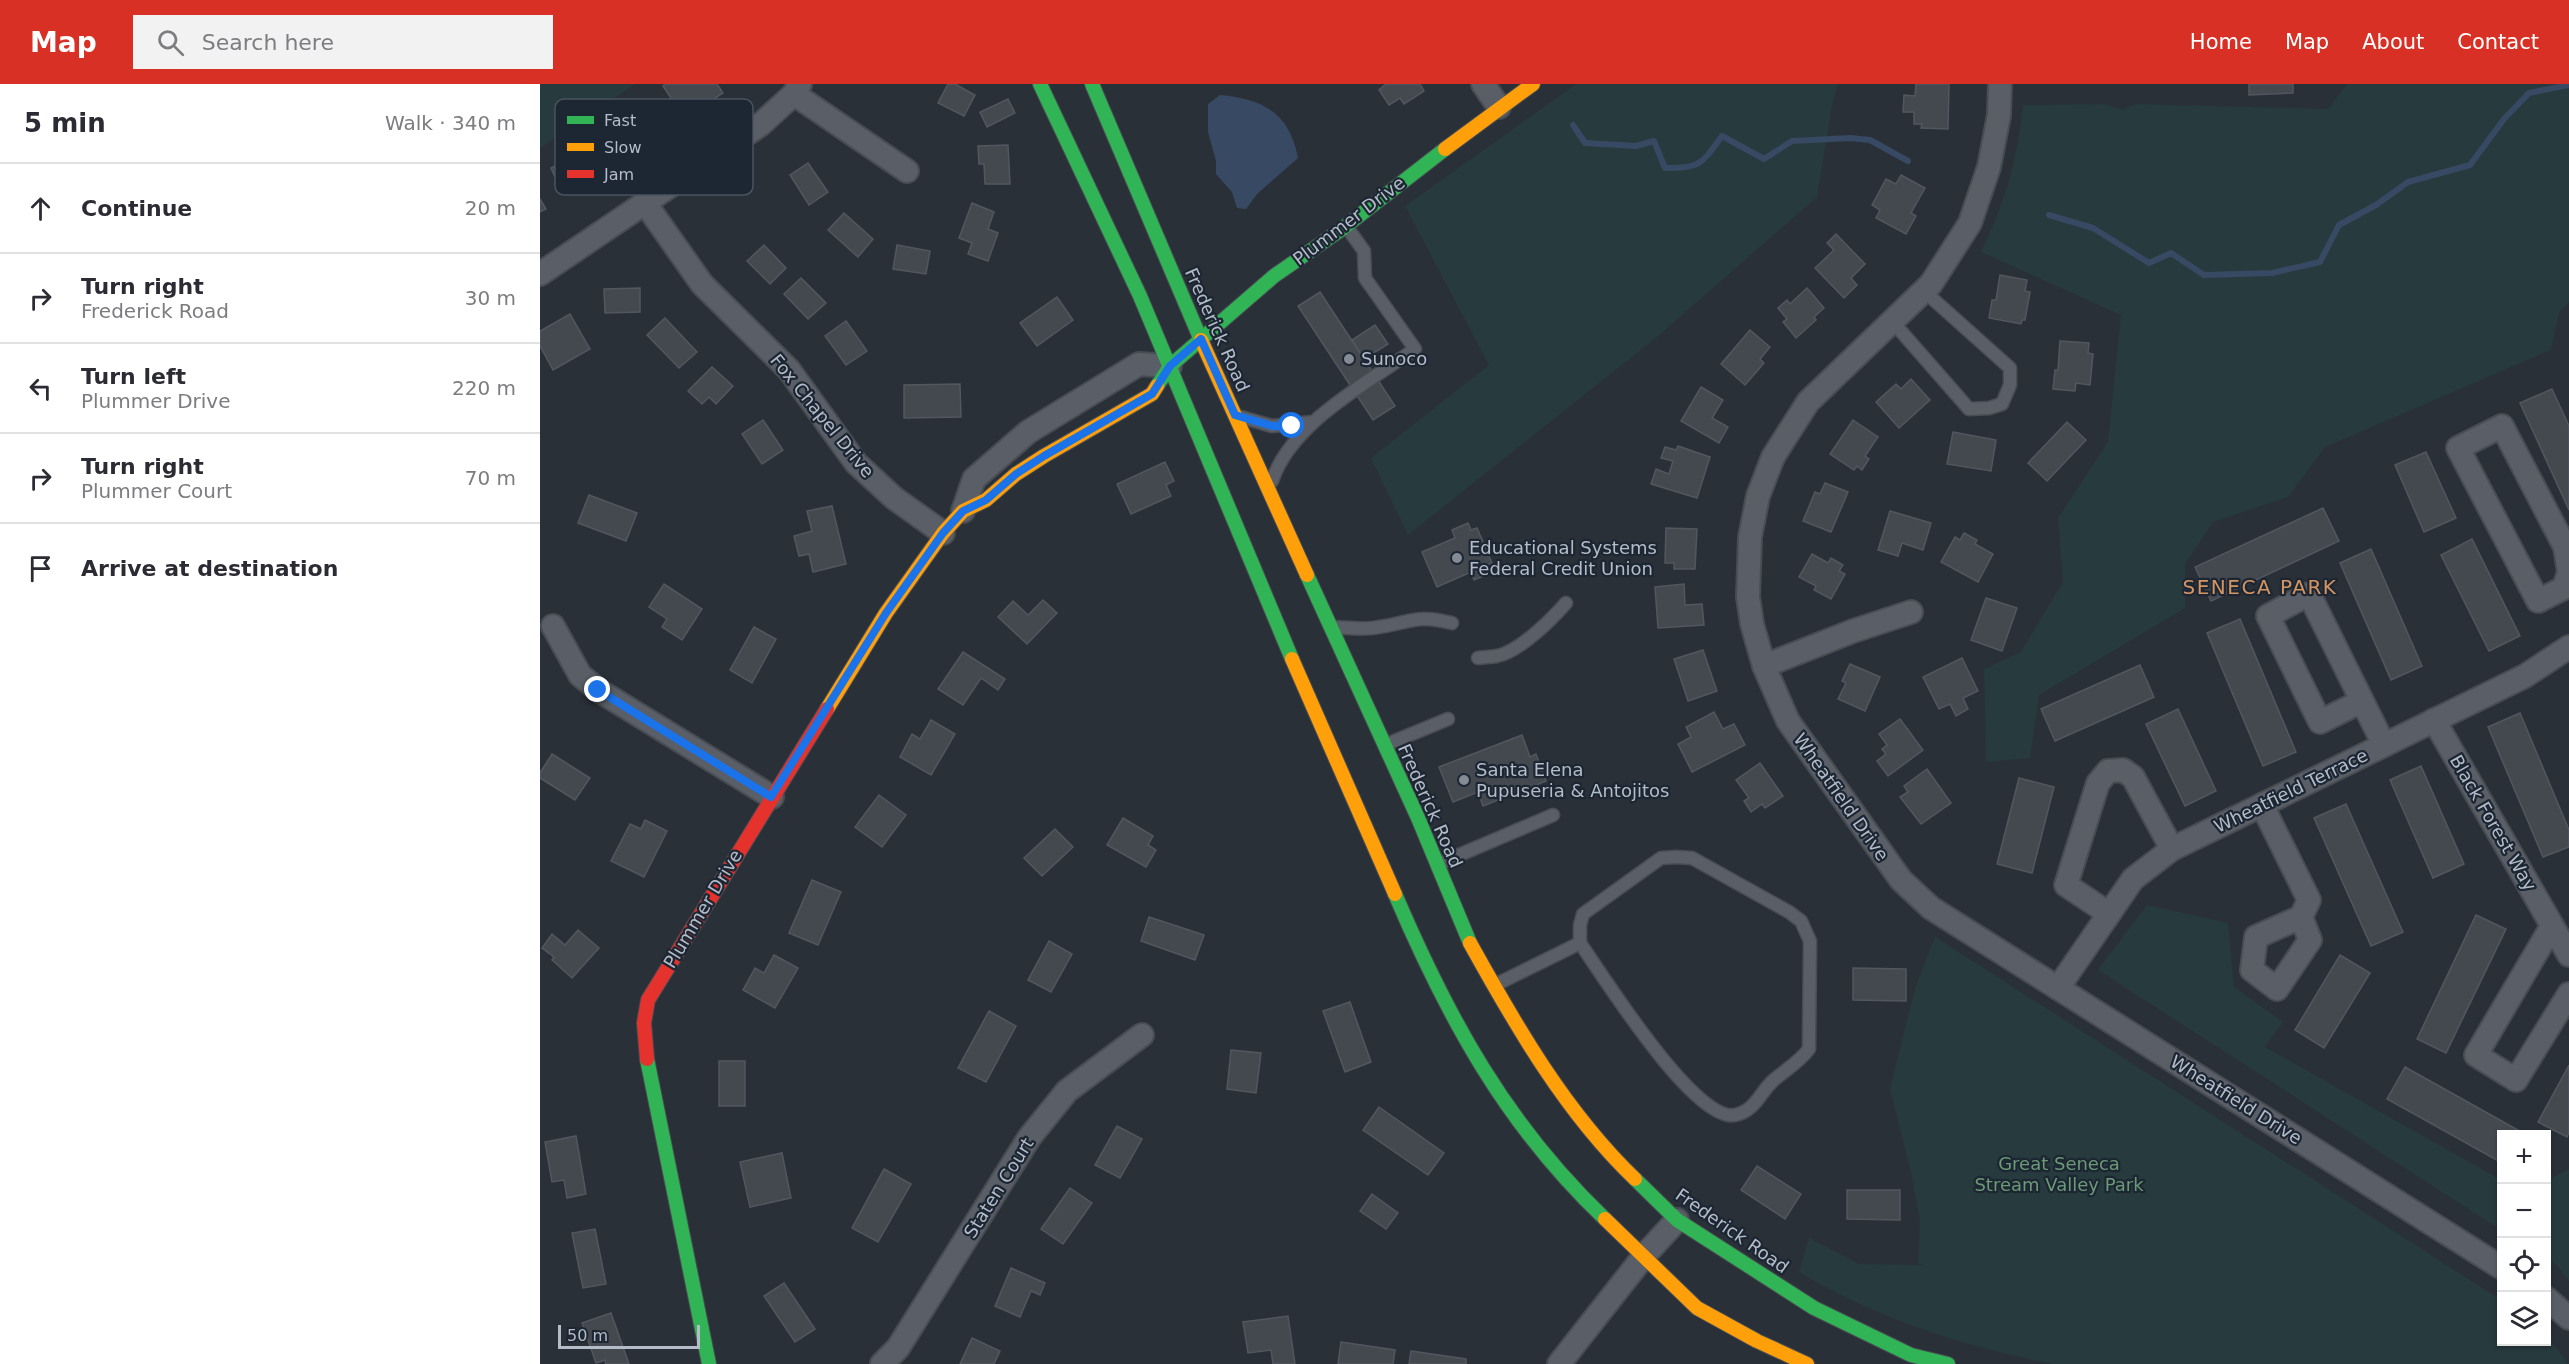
<!DOCTYPE html>
<meta charset="utf-8">
<style>
:root{--surface:#fff;--page:#f2f2f3;--text:#2b2b33;--muted:#7c7c81;--line:#e1e1e2;--accent:#d93025}
body{margin:0;font-family:"DejaVu Sans",sans-serif;background:var(--page);color:var(--text)}
.controls{position:absolute;right:18px;bottom:18px;display:grid;overflow:hidden;border-radius:0px;box-shadow:0 2px 4px #0004}
.controls button{width:54px;height:54px;display:grid;place-items:center;padding:0;border:0;border-bottom:2px solid var(--line);background:var(--surface);color:var(--text);font:30px sans-serif}
.scale{position:absolute;left:18px;bottom:15px;width:142px;box-sizing:border-box;padding-left:6px;border:3px solid #b4bcc9;border-top:0;font-size:16px;line-height:21px;white-space:nowrap;color:#b4bcc9;-webkit-text-stroke:4px #1d2633;paint-order:stroke}
.stop{position:absolute;width:18px;height:18px;margin:-14px;border:4px solid #1a73e8;border-radius:50%;background:#fff}
.stop.end{background:#1a73e8;border-color:#fff;box-shadow:0 2px 6px #0008}
.list{margin:0;padding:0;list-style:none}
h2{display:flex;justify-content:space-between;align-items:center;height:78px;margin:0;padding:0 24px;font-size:26px}
h2 small{font-size:20px;font-weight:400;color:var(--muted)}
.list li{display:grid;grid-template-columns:39px 1fr auto;gap:18px;align-items:center;box-sizing:border-box;height:90px;padding:0 24px;border-top:2px solid var(--line)}
.list b{display:block;font-size:22px;white-space:nowrap}
.list p{margin:0;font-size:20px;white-space:nowrap;color:var(--muted)}
.list em{font-size:20px;font-style:normal;color:var(--muted)}
.icon{flex:none;width:33px;height:33px;fill:none;stroke:currentColor;stroke-width:2;stroke-linecap:round;stroke-linejoin:round}
.map{position:relative;flex:none;width:2029px;height:1280px;overflow:hidden}
header{display:flex;align-items:center;gap:36px;box-sizing:border-box;height:84px;padding:0 30px;background:var(--accent);color:#fff}
header strong{font-size:28px}
nav{display:flex;gap:33px;margin-inline-start:auto;font-size:21px}
.search{width:420px;height:54px;background:var(--page);display:flex;align-items:center;gap:15px;box-sizing:border-box;padding:0 21px;border-radius:0px;color:var(--muted);font-size:22px}
main{display:flex}
aside{flex:1;background:var(--surface)}
.map>svg:first-child{display:block}
</style>
<header>
<strong>Map</strong>
<div class="search"><svg class="icon" aria-label="search" viewBox="0 0 24 24"><circle cx="10" cy="10" r="6"/><path d="M15 15l6 6"/></svg>Search here</div>
<nav><a>Home</a><a>Map</a><a>About</a><a>Contact</a></nav>
</header>
<main>
<aside>
<h2>5 min<small>Walk · 340 m</small></h2>
<ul class="list">
<li><svg class="icon" aria-label="ahead" viewBox="0 0 24 24"><path d="M12 20V5M6 11l6-6 6 6"/></svg><div><b>Continue</b></div><em>20 m</em></li>
<li><svg class="icon" aria-label="right" viewBox="0 0 24 24"><path d="M7 20v-9h11M14 6l5 5-5 5"/></svg><div><b>Turn right</b><p>Frederick Road</p></div><em>30 m</em></li>
<li><svg class="icon" aria-label="left" viewBox="0 0 24 24"><path d="M17 20v-9H6M10 6l-5 5 5 5"/></svg><div><b>Turn left</b><p>Plummer Drive</p></div><em>220 m</em></li>
<li><svg class="icon" aria-label="right" viewBox="0 0 24 24"><path d="M7 20v-9h11M14 6l5 5-5 5"/></svg><div><b>Turn right</b><p>Plummer Court</p></div><em>70 m</em></li>
<li><svg class="icon" aria-label="arrive" viewBox="0 0 24 24"><path d="M6 21V4h12l-3 4 3 4H6"/></svg><div><b>Arrive at destination</b></div></li>
</ul>
</aside>
<div class="map">
<svg width="2029" height="1280" viewBox="0 0 2029 1280">
<rect width="100%" height="100%" fill="#2a3038"/>
<g fill="#273a3e">
<polygon points="0,0 95,0 56,27 101,91 78,106 33,42 0,64"/>
<polygon points="1036,0 1298,0 1293,16 1277,113 1117,253 868,451 831,374 949,281 865,122"/>
<path d="M 1807,0 L 2029,0 L 2029,218 L 2019,228 L 2011,266 L 1785,363 L 1748,413 L 1673,438 L 1645,480 L 1645,524 L 1499,611 L 1490,674 L 1446,678 L 1444,585 L 1481,568 L 1523,498 L 1518,434 L 1568,358 L 1581,231 L 1441,168 C 1466,116 1477,78 1483,21 L 1564,20 L 1583,26 L 1596,20 L 1788,25 Z"/>
<polygon points="1607,821 1688,839 1694,903 1743,938 1725,963 1961,1096 1961,1146 1558,886"/>
<path d="M 1395,853 L 1961,1216 L 1962,1258 L 2006,1258 L 2007,1251 L 2028,1280 L 1513,1280 C 1423,1262 1337,1235 1259,1188 L 1269,1154 L 1319,1180 L 1384,1181 L 1378,1179 L 1380,1137 L 1371,1088 L 1350,1005 L 1375,904 Z"/>
<polygon points="2029,1085 2029,1197 2017,1181 2007,1175 2006,1097"/>
</g>
<path fill="#384963" d="M 680,11 C 723,15 750,29 758,74 L 717,110 L 706,125 L 697,124 L 692,108 L 676,90 L 676,77 L 668,48 L 668,20 Z"/>
<g fill="none" stroke-linecap="round" stroke-linejoin="round">
<g stroke="#384963" stroke-width="6">
<path d="M 1033,41 L 1045,59 L 1096,62 L 1114,57 L 1125,84 C 1161,85 1162,79 1182,52 L 1224,75 L 1252,57 L 1310,54 L 1330,56 L 1368,77"/>
<polyline points="1509,131 1553,144 1609,179 1631,169 1664,191 1732,189 1780,178 1799,141 1836,121 1868,98 1930,81 1964,35 1989,9 2029,1"/>
</g>
</g>
<g fill="#444950" stroke="#52575f" stroke-width="1.5">
<polygon points="126,0 177,0 183,9 144,34 123,2"/>
<polygon points="408,0 415,0 435,11 424,32 398,19"/>
<polygon points="846,0 880,0 884,7 864,20 860,14 849,21 839,6"/>
<polygon points="1376,0 1409,0 1408,45 1381,44 1382,40 1374,40 1374,28 1363,28 1364,11 1375,12"/>
<polygon points="1709,0 1753,0 1753,9 1709,11"/>
<polygon points="468,15 475,29 447,43 440,28"/>
<polygon points="468,61 470,100 445,100 444,80 439,80 438,62"/>
<polygon points="38,70 51,97 23,110 11,84"/>
<polygon points="268,79 288,108 269,121 250,91"/>
<polygon points="1361,91 1385,104 1371,129 1376,132 1366,150 1336,134 1340,126 1332,121 1346,95 1356,100"/>
<polygon points="0,115 6,125 0,128"/>
<polygon points="432,119 454,128 448,145 458,149 448,177 428,170 432,159 419,154"/>
<polygon points="304,129 333,155 318,173 288,146"/>
<polygon points="1296,150 1325,180 1311,194 1317,201 1304,214 1275,184 1294,166 1287,159"/>
<polygon points="224,161 246,184 230,200 207,177"/>
<polygon points="357,161 390,167 386,190 353,185"/>
<polygon points="1460,191 1487,196 1485,207 1490,208 1485,236 1482,236 1481,240 1449,234 1452,216 1456,216"/>
<polygon points="261,194 286,219 268,235 244,210"/>
<polygon points="100,204 100,228 65,229 64,205"/>
<polygon points="1267,204 1284,224 1274,233 1276,236 1256,254 1243,238 1247,235 1238,224 1247,216 1250,220"/>
<polygon points="780,208 855,322 833,336 758,222"/>
<polygon points="517,213 533,236 497,262 480,239"/>
<polygon points="30,230 50,265 13,286 0,262 0,247"/>
<polygon points="125,234 157,268 139,284 107,251"/>
<polygon points="306,237 327,267 306,281 285,252"/>
<polygon points="835,241 848,260 824,275 812,256"/>
<polygon points="1210,246 1230,263 1220,275 1224,279 1205,301 1181,280"/>
<polygon points="1520,257 1549,259 1548,269 1553,270 1550,301 1536,299 1535,307 1513,305 1515,286 1518,286"/>
<polygon points="172,283 193,302 176,320 169,313 162,320 148,307"/>
<polygon points="1371,295 1390,316 1359,344 1336,318 1356,300 1361,305"/>
<polygon points="420,300 421,333 364,334 364,301"/>
<polygon points="1161,303 1183,316 1172,334 1188,343 1179,359 1141,337"/>
<polygon points="2012,305 2029,342 2029,426 1980,319"/>
<polygon points="223,336 243,366 222,380 202,350"/>
<polygon points="1313,336 1338,353 1325,372 1329,375 1322,386 1317,382 1314,386 1290,370"/>
<polygon points="1527,338 1546,356 1507,397 1488,379"/>
<polygon points="1413,348 1456,356 1451,387 1407,380"/>
<polygon points="1138,362 1170,373 1157,414 1111,400 1116,385 1129,390 1133,377 1121,374 1125,363 1136,366"/>
<polygon points="1886,368 1916,434 1884,448 1855,381"/>
<polygon points="625,378 634,397 626,401 631,412 591,430 577,400"/>
<polygon points="1285,399 1308,408 1291,448 1263,437 1275,408 1280,410"/>
<polygon points="49,411 97,429 86,457 38,439"/>
<polygon points="292,422 306,480 273,488 269,470 259,472 254,452 272,447 267,427"/>
<polygon points="1783,424 1799,457 1671,517 1655,483"/>
<polygon points="1350,427 1391,439 1383,466 1362,459 1358,472 1338,466"/>
<polygon points="928,439 931,446 937,444 952,479 943,483 946,491 934,496 931,488 897,503 882,468 915,454 912,446"/>
<polygon points="1126,444 1157,445 1155,485 1134,485 1134,479 1125,479"/>
<polygon points="1424,449 1437,456 1435,460 1453,470 1438,498 1401,478 1415,453 1420,456"/>
<polygon points="1932,455 1980,552 1949,567 1901,471"/>
<polygon points="1831,465 1882,582 1851,596 1800,479"/>
<polygon points="1272,470 1288,479 1291,474 1303,481 1299,487 1305,490 1291,515 1274,506 1276,502 1259,493"/>
<polygon points="124,500 162,525 142,556 122,543 127,535 109,523"/>
<polygon points="1144,500 1145,521 1162,520 1164,541 1118,544 1115,503"/>
<polygon points="1446,514 1477,524 1462,567 1431,556"/>
<polygon points="503,516 517,529 487,560 458,533 473,517 488,531"/>
<polygon points="1700,535 1756,668 1723,682 1667,549"/>
<polygon points="214,543 236,555 212,599 190,586"/>
<polygon points="1163,566 1177,607 1148,617 1134,575"/>
<polygon points="423,568 465,595 458,606 441,594 423,621 398,605"/>
<polygon points="1422,574 1438,607 1423,614 1428,625 1416,632 1410,620 1399,625 1383,593"/>
<polygon points="1310,580 1340,593 1325,627 1298,615 1306,599 1302,597"/>
<polygon points="1600,581 1614,613 1515,657 1501,625"/>
<polygon points="1638,625 1676,707 1645,722 1606,640"/>
<polygon points="1174,628 1183,645 1194,640 1205,661 1152,688 1138,660 1151,653 1146,643"/>
<polygon points="1980,629 2029,746 2029,763 2003,773 1948,643"/>
<polygon points="1360,635 1383,666 1348,692 1337,677 1346,670 1342,665 1347,661 1339,650"/>
<polygon points="391,636 415,650 391,691 360,673 372,650 380,655"/>
<polygon points="982,651 990,673 996,670 1006,697 943,722 938,708 913,718 899,683"/>
<polygon points="12,670 50,694 35,716 0,694 0,689"/>
<polygon points="1220,679 1243,712 1225,724 1222,720 1211,728 1204,717 1209,714 1196,696"/>
<polygon points="1881,682 1924,780 1893,794 1850,696"/>
<polygon points="1387,685 1411,719 1381,740 1360,713 1368,708 1364,702"/>
<polygon points="1479,694 1514,703 1492,789 1457,780"/>
<polygon points="339,711 366,731 342,763 315,743"/>
<polygon points="1806,720 1863,848 1831,862 1774,734"/>
<polygon points="583,734 613,752 608,761 616,766 606,783 567,761"/>
<polygon points="105,736 127,747 104,793 71,777 90,740 101,745"/>
<polygon points="515,745 533,763 502,792 484,774"/>
<polygon points="272,796 301,808 278,861 249,849"/>
<polygon points="1936,831 1966,845 1906,969 1877,955"/>
<polygon points="609,833 664,851 655,876 601,857"/>
<polygon points="38,846 59,864 32,894 12,876 14,873 2,864 12,850 25,861"/>
<polygon points="509,857 532,870 511,908 488,896"/>
<polygon points="234,871 258,884 235,924 203,906 215,884 224,889"/>
<polygon points="1800,871 1830,889 1784,964 1755,946"/>
<polygon points="1313,884 1366,885 1366,917 1313,916"/>
<polygon points="810,918 831,978 805,988 783,927"/>
<polygon points="449,927 476,942 446,998 418,984"/>
<polygon points="691,966 721,969 716,1009 687,1005"/>
<rect x="179" y="977" width="26" height="45"/>
<polygon points="2029,981 2029,1048 2027,1053 1998,1038"/>
<polygon points="1865,983 1985,1050 1962,1050 1962,1079 1847,1015"/>
<polygon points="839,1023 904,1069 888,1091 823,1046"/>
<polygon points="577,1042 602,1055 580,1094 555,1081"/>
<polygon points="36,1052 46,1110 27,1114 24,1096 12,1098 5,1058"/>
<polygon points="242,1069 251,1114 210,1123 200,1078"/>
<polygon points="1217,1082 1261,1110 1245,1135 1201,1106"/>
<polygon points="344,1085 371,1100 338,1158 312,1144"/>
<polygon points="530,1104 552,1119 523,1160 501,1145"/>
<polygon points="1307,1106 1360,1106 1360,1136 1307,1135"/>
<polygon points="832,1110 858,1129 846,1145 820,1127"/>
<polygon points="55,1145 66,1200 43,1204 32,1149"/>
<polygon points="471,1184 505,1199 500,1211 491,1207 480,1233 455,1222"/>
<polygon points="244,1199 275,1245 255,1258 224,1212"/>
<polygon points="71,1229 89,1280 66,1280 65,1276 56,1279 42,1239"/>
<polygon points="748,1232 755,1280 733,1280 731,1266 708,1269 703,1238"/>
<polygon points="432,1254 460,1267 454,1280 420,1280"/>
<polygon points="801,1258 855,1266 853,1280 798,1280"/>
<polygon points="871,1267 926,1275 926,1280 869,1280"/>
</g>
<g fill="none" stroke-linecap="round" stroke-linejoin="round">
<g stroke="#484c53" stroke-width="15">
<g id="lane">
<polyline points="1352,237 1429,325 1449,324 1462,320 1470,301 1470,284 1384,207"/>
<polyline points="701,333 732,342 773,338"/>
<path d="M 732,397 C 752,338 826,300 875,265 L 825,194 L 824,167 L 806,142"/>
<path d="M 792,543 C 808,544 824,546 839,543 C 873,538 876,530 912,539"/>
<path d="M 938,574 C 944,573 951,573 957,572 C 980,567 1011,536 1026,519"/>
<polyline points="845,661 908,635"/>
<path d="M 1136,773 L 1152,774 L 1249,828 L 1261,837 L 1270,857 L 1269,965 C 1259,978 1247,985 1235,995 C 1221,1006 1216,1027 1195,1031 C 1155,1039 1063,892 1040,859 L 1040,841 L 1043,830 L 1121,774 Z"/>
<polyline points="898,780 1013,731"/>
<polyline points="955,901 1040,859"/>
</g>
</g>
<g stroke="#484c53" stroke-width="26">
<g id="street">
<polyline points="943,0 959,23"/>
<polyline points="1460,0 1459,31 1449,83 1430,139 1391,200 1268,318 1233,373 1218,412 1210,453 1208,513 1212,540 1224,582 1248,637 1361,796 1391,824 1962,1184"/>
<polyline points="254,10 367,87"/>
<polyline points="105,119 162,200 249,286 316,379 354,414 403,449"/>
<polyline points="0,190 220,41 254,10 260,0"/>
<polygon points="1962,342 2025,463 2029,488 2024,504 1998,517 1918,364"/>
<polyline points="423,427 434,395 488,348 599,280 630,282"/>
<polyline points="13,542 40,591 58,606 232,713"/>
<polyline points="1224,582 1313,547 1371,528"/>
<polyline points="1822,617 1780,638 1728,532 1769,510 1844,661"/>
<polyline points="1894,636 2029,871"/>
<polyline points="1722,721 1769,816 1761,833 1770,856 1737,905 1712,886 1716,853 1761,833"/>
<polyline points="1568,829 1526,801 1558,699 1568,687 1583,686 1593,693 1632,765"/>
<polyline points="2012,842 1936,971 1976,996 2029,910"/>
<polyline points="1518,904 1593,795 1632,765 1985,592 2029,563"/>
<polyline points="2006,1214 2029,1234"/>
<polyline points="342,1280 358,1264 489,1054 527,1007 602,951"/>
<polyline points="1019,1280 1104,1172 1137,1136"/>
</g>
</g>
<g stroke="#484c53" stroke-width="16">
<g id="fast">
<polyline points="500,0 600,212 752,575"/>
<polyline points="552,0 661,256"/>
<polyline points="617,302 630,282 734,192 802,145 905,65"/>
<polyline points="767,491 878,734 930,859"/>
<path d="M 855,810 C 908,934 966,1041 1065,1135"/>
<polyline points="107,975 169,1280"/>
<polyline points="1095,1095 1137,1136 1274,1224 1371,1271 1408,1280"/>
</g>
</g>
<g stroke="#484c53" stroke-width="16">
<g id="slow">
<polyline points="905,65 993,0"/>
<polyline points="661,256 767,491"/>
<polyline points="752,575 855,810"/>
<polyline points="287,625 346,529 403,449 423,427 446,416 476,390 504,372 612,310 617,302"/>
<path d="M 930,859 C 976,942 1026,1029 1095,1095"/>
<polyline points="1065,1135 1157,1224 1217,1257 1267,1280"/>
</g>
</g>
<g stroke="#484c53" stroke-width="16">
<polyline id="jam" points="107,975 104,939 108,916 287,625"/>
</g>
<use href="#lane" stroke="#5a5e66" stroke-width="12"/>
<use href="#street" stroke="#5a5e66" stroke-width="22"/>
<use href="#fast" stroke="#30b455" stroke-width="14"/>
<use href="#slow" stroke="#ff9f0a" stroke-width="14"/>
<use href="#jam" stroke="#e5322d" stroke-width="14"/>
</g>
<g fill="none" stroke-linecap="round" stroke-linejoin="round">
<polyline stroke="#1a73e8" stroke-width="8" points="58,606 231,713 346,529 403,449 423,427 446,416 476,390 504,372 612,310 630,282 661,255 695,331 732,342 752,342"/>
</g>
<g fill="#848b96" stroke="#1d2633" stroke-width="2">
<circle cx="809" cy="275" r="6"/>
<circle cx="917" cy="474" r="6"/>
<circle cx="924" cy="696" r="6"/>
</g>
<g text-anchor="middle" stroke-width="4.5" stroke-linejoin="round" paint-order="stroke">
<g font-size="18" fill="#b4bcc9" stroke="#1d2633">
<text transform="translate(809 137) rotate(-37)" y="6">Plummer Drive</text>
<text transform="translate(677 246) rotate(66)" y="6">Frederick Road</text>
<text transform="translate(282 332) rotate(51)" y="6">Fox Chapel Drive</text>
<text transform="translate(1751 707) rotate(-26)" y="6">Wheatfield Terrace</text>
<text transform="translate(1301 713) rotate(55)" y="6">Wheatfield Drive</text>
<text transform="translate(890 722) rotate(66)" y="6">Frederick Road</text>
<text transform="translate(1953 739) rotate(60)" y="6">Black Forest Way</text>
<text transform="translate(163 825) rotate(-59)" y="6">Plummer Drive</text>
<text transform="translate(1696 1016) rotate(32)" y="6">Wheatfield Drive</text>
<text transform="translate(459 1104) rotate(-58)" y="6">Staten Court</text>
<text transform="translate(1192 1147) rotate(35)" y="6">Frederick Road</text>
</g>
<g font-size="18" fill="#b4bcc9" stroke="#1d2633" text-anchor="start">
<text x="821" y="281">Sunoco</text>
<text x="929" y="470">Educational Systems<tspan x="929" dy="21">Federal Credit Union</tspan></text>
<text x="936" y="692">Santa Elena<tspan x="936" dy="21">Pupuseria &amp; Antojitos</tspan></text>
</g>
<g font-size="18" fill="#6b9a76" stroke="#1d2633">
<text x="1519" y="1086">Great Seneca<tspan x="1519" dy="21">Stream Valley Park</tspan></text>
</g>
<g font-size="20" letter-spacing="1.5" fill="#d59563" stroke="#1d2633">
<text x="1720" y="510">SENECA PARK</text>
</g>
</g>
<rect x="15" y="15" width="198" height="96" rx="9" fill="#1d2633" stroke="#4a5360" stroke-width="1.5"/>
<rect x="27" y="32" width="27" height="8" fill="#30b455"/>
<rect x="27" y="59" width="27" height="8" fill="#ff9f0a"/>
<rect x="27" y="86" width="27" height="8" fill="#e5322d"/>
<g font-size="16" fill="#b4bcc9">
<text x="64" y="42">Fast</text>
<text x="64" y="69">Slow</text>
<text x="64" y="96">Jam</text>
</g>
</svg>
<div class="controls">
<button>+</button>
<button>−</button>
<button><svg class="icon" aria-label="locate" viewBox="0 0 24 24"><circle cx="12" cy="12" r="6"/><path d="M12 2v4M12 18v4M2 12h4M18 12h4"/></svg></button>
<button><svg class="icon" aria-label="layers" viewBox="0 0 24 24"><path d="M12 4l9 5-9 5-9-5zM3 14l9 5 9-5"/></svg></button>
</div>
<div class="scale">50 m</div>
<div class="stop" style="left:752px;top:342px"></div>
<div class="stop end" style="left:58px;top:606px"></div>
</div>
</main>
